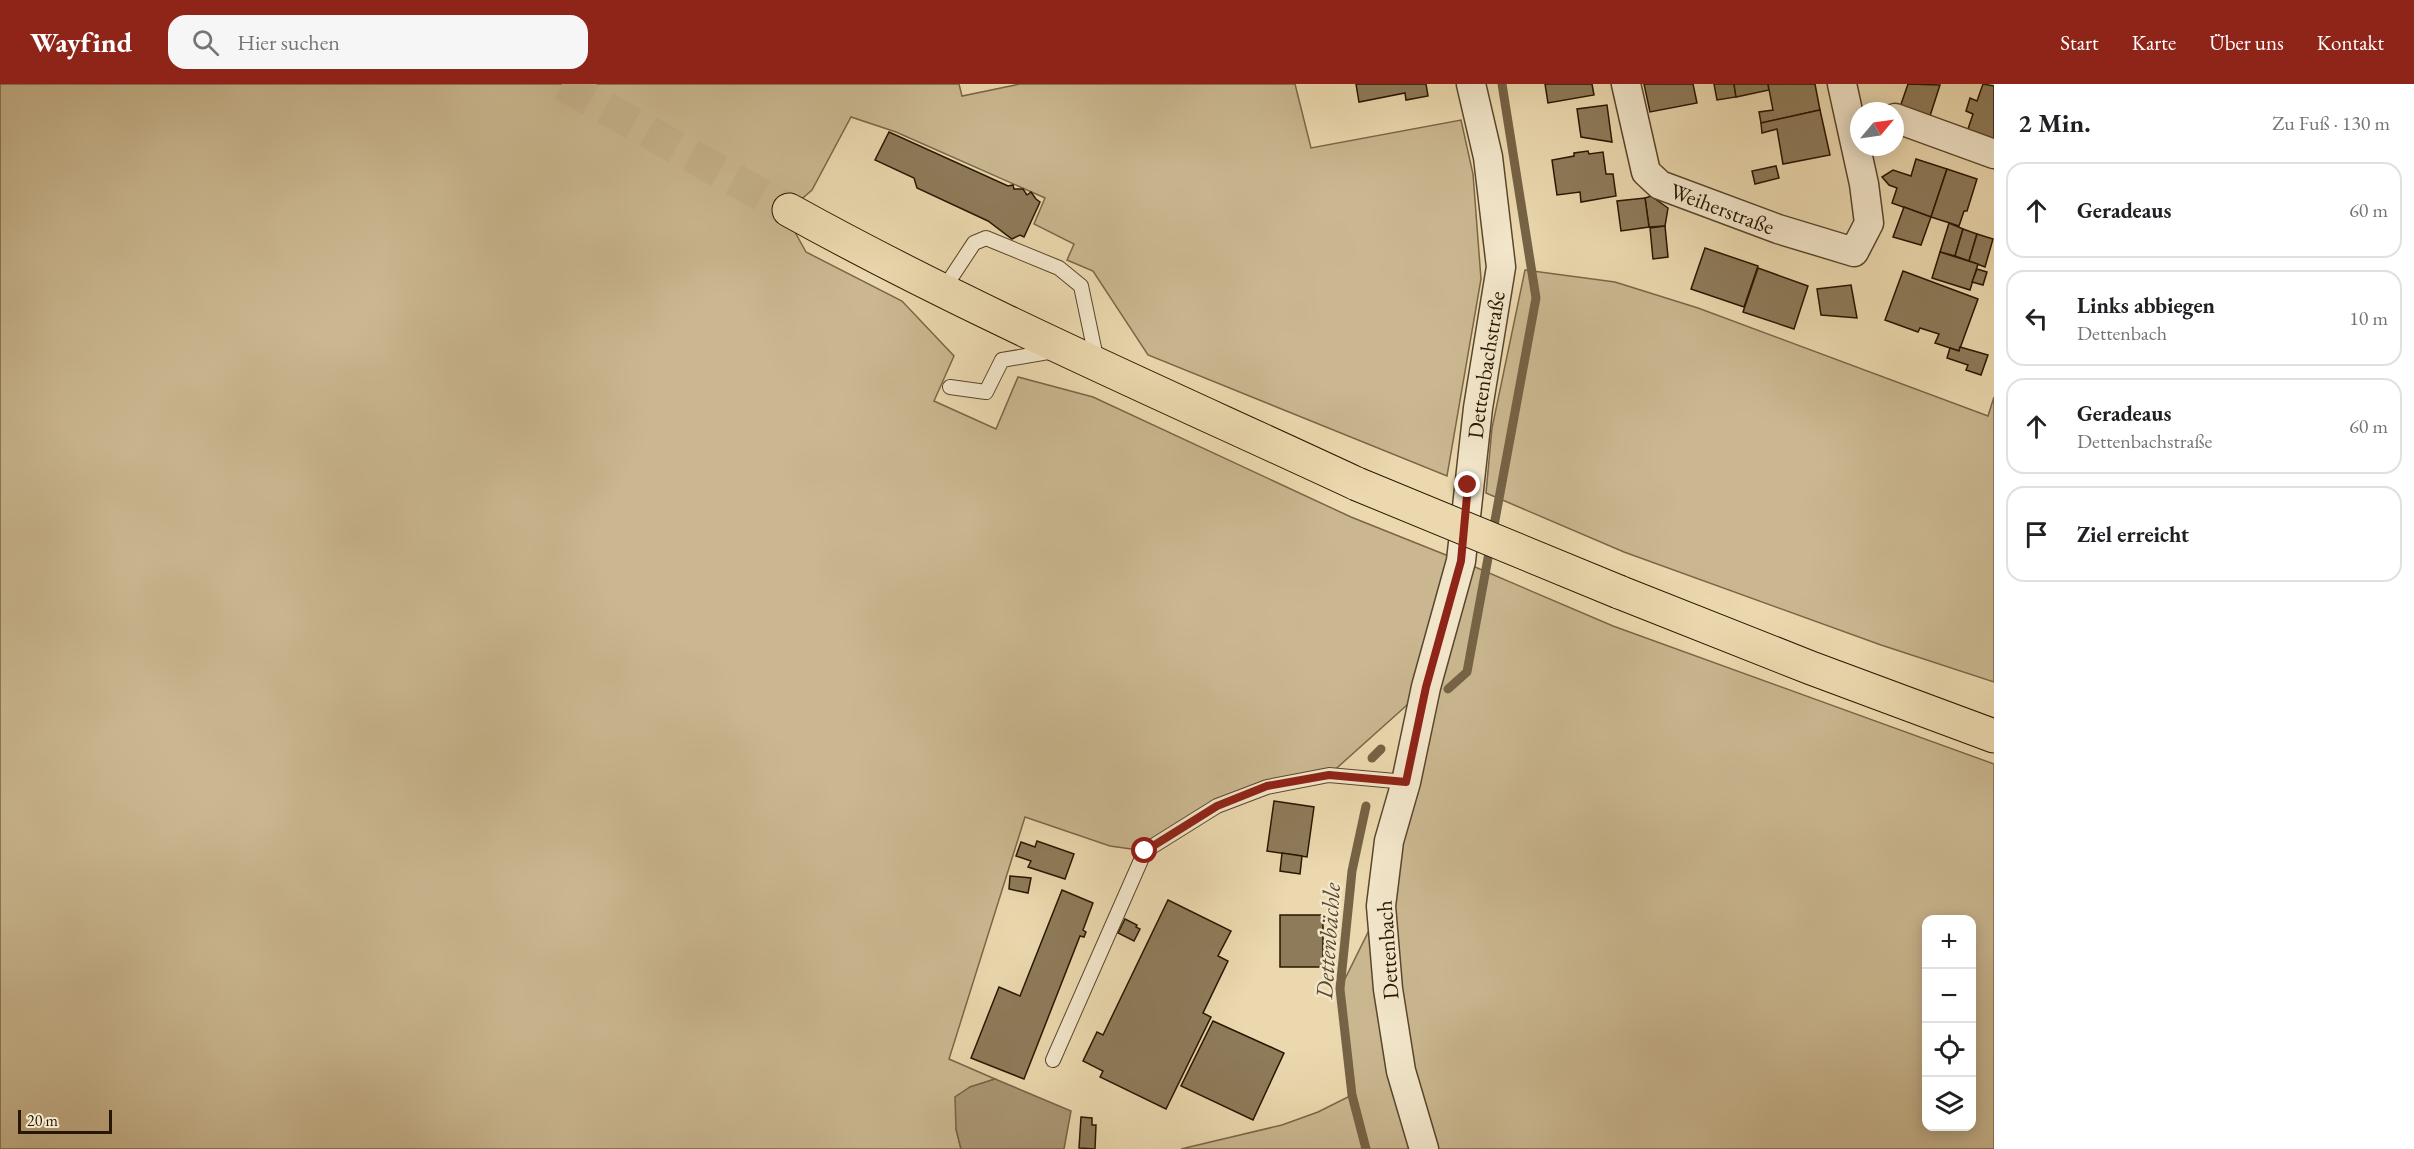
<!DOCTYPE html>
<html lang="de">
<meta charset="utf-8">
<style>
:root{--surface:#fff;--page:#f6f6f6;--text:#202124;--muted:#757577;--line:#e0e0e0;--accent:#8f2418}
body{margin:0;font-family:"EB Garamond",serif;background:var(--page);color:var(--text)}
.controls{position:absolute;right:18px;bottom:18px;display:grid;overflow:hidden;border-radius:12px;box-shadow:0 3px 15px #0003}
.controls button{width:54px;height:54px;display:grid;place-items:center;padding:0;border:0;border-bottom:2px solid var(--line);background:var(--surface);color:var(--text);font:30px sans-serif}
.compass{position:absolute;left:1850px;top:18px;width:54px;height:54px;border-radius:50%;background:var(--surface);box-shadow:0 3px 15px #0003;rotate:61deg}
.scale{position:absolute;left:18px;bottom:15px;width:94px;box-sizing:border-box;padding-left:6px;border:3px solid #291600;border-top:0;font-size:16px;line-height:21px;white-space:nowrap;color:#291600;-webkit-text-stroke:4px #f2e6ca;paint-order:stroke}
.stop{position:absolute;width:18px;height:18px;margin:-14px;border:4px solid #8f2418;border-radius:50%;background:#fff}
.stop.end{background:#8f2418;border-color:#fff;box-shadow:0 2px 6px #0008}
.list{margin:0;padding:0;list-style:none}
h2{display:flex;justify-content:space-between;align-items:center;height:78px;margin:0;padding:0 24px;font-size:26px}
h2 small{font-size:20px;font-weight:400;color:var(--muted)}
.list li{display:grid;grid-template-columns:39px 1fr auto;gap:18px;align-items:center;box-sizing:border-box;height:96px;margin:0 12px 12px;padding:0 12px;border:2px solid var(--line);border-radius:18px}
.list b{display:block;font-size:22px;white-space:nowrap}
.list p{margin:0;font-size:20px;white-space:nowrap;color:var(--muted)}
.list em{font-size:20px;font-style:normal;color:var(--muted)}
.icon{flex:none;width:33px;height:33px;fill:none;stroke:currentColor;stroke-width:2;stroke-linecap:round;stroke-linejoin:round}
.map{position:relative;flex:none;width:1994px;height:1065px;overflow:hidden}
header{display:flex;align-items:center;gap:36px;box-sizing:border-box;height:84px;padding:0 30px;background:var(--accent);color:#fff}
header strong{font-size:28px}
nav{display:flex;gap:33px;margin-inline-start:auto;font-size:21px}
.search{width:420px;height:54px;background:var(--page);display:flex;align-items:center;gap:15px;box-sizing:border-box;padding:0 21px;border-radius:18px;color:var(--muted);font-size:22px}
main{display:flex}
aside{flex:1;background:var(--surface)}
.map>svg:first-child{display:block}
</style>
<header>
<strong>Wayfind</strong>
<div class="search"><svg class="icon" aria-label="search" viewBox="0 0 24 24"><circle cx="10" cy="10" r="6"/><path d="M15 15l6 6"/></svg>Hier suchen</div>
<nav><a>Start</a><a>Karte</a><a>Über uns</a><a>Kontakt</a></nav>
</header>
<main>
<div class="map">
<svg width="1994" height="1065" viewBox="0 0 1994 1065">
<rect width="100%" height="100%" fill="#ebd8ae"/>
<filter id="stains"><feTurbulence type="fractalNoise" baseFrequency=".00333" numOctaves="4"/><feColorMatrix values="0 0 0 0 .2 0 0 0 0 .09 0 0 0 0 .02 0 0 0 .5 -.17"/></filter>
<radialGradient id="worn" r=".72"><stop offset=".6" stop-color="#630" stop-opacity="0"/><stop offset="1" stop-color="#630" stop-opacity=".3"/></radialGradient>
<g fill="#cab790" stroke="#7a6648" stroke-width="1.5" fill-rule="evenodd">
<path d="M 0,0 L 959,0 L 962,12 L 1020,0 L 1295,0 L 1311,64 L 1461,36 L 1473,90 L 1481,195 L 1447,392 L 1148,271 L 1093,187 L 1067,176 L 1074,160 L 1034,140 L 1045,114 L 896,48 L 851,33 L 812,106 L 789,126 L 790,139 L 806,168 L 902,217 L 954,272 L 934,317 L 996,345 L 1018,293 L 1093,313 L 1351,433 L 1461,477 L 1613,542 L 1994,680 L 1994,1065 L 1181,1065 L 1282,1041 L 1318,1028 L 1352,1011 L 1340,905 L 1381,822 L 1426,604 L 1329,691 L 1267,703 L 1145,767 L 1110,762 L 1025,733 L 949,975 L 995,995 L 970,1003 L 956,1045 L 961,1065 L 0,1065 ZM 1926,836 L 1972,836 L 1972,1042 L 1926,1042 Z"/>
<polygon points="1525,186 1615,198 1698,224 1988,332 1994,313 1994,598 1881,561 1624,468 1486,409 1492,344"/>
</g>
<polygon fill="#a99673" stroke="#766345" stroke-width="1.5" points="995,995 1071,1027 1064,1065 961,1065 956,1045 955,1013 970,1003"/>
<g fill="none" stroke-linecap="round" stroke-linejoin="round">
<g stroke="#766345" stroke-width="9">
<polyline points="1448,605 1467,588 1536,214 1502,0"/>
<polyline points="1372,674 1381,665"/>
<polyline points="1366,1065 1352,1011 1340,905 1352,787 1366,722"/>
</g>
</g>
<g fill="#8e7b5a" stroke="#291600" stroke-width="1.5">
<polygon points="1356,0 1426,0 1428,12 1406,16 1405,9 1359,18"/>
<polygon points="1545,0 1592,0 1594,11 1548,19"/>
<polygon points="1644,0 1693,0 1697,19 1650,28"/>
<polygon points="1714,0 1734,0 1736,13 1717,16"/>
<polygon points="1734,0 1768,0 1769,6 1736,13"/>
<polygon points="1768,0 1815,0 1820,26 1761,39 1759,28 1773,26"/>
<polygon points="1908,0 1940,1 1929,35 1899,26"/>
<polygon points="1983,0 1994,2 1994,57 1967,48 1973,30 1966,27 1970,14 1977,17"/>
<polygon points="1607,21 1612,58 1581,53 1577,25"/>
<polygon points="1820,26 1830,71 1783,80 1777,45 1762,49 1761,39"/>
<polygon points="889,48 1008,102 1013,101 1014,105 1023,105 1027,111 1031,108 1036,115 1040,118 1024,153 1020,151 1012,155 988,137 917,104 914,94 875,76"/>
<polygon points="1588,67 1589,70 1603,68 1606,90 1613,90 1616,112 1581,118 1580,108 1557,111 1552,76 1574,72 1574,69"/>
<polygon points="1916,75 1947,85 1931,133 1892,119 1897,104 1889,101 1882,93 1893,86 1911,92"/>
<polygon points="1776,82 1779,94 1755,100 1752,87"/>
<polygon points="1947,85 1977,95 1967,127 1964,127 1959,142 1931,133"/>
<polygon points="1651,112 1668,124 1665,142 1649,143 1645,114"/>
<polygon points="1645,114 1649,143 1621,147 1617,117"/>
<polygon points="1904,123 1931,133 1921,161 1893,153"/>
<polygon points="1949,139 1963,145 1955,172 1940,168"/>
<polygon points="1665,142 1668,173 1653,175 1650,144"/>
<polygon points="1963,145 1977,150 1969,177 1955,172"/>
<polygon points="1977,150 1993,155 1985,183 1969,177"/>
<polygon points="1705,164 1758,182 1744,223 1691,205"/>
<polygon points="1940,168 1978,180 1970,206 1932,194"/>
<polygon points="1758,184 1808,202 1794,245 1743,228"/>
<polygon points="1977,185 1987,188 1983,201 1972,198"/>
<polygon points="1903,187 1978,215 1959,267 1935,259 1939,250 1920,244 1918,248 1885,236"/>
<polygon points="1851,201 1857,234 1821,231 1817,205"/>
<polygon points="1960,263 1988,271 1981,291 1966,286 1968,281 1947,274 1950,264 1959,267"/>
<polygon points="1274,717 1314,723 1307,773 1267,767"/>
<polygon points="1037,757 1074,770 1065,795 1028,783 1031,777 1016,772 1021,758 1035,763"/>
<polygon points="1282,769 1302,772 1300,790 1280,787"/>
<polygon points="1010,792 1031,794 1028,809 1009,805"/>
<polygon points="1062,806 1093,819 1083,846 1086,848 1084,853 1080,852 1024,995 971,974 999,903 1020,912"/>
<polygon points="1168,816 1231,847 1218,872 1228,877 1203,929 1211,933 1166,1025 1100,993 1103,987 1083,977 1097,948 1103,951"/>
<rect x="1280" y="831" width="43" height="52"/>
<polygon points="1125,835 1137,841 1136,843 1140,845 1134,857 1118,849"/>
<polygon points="1213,937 1284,969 1253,1036 1181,1002"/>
<polygon points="1081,1033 1092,1034 1092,1041 1096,1041 1095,1065 1079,1064"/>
</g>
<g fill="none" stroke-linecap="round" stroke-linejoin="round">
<polyline stroke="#c4b18b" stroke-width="33" stroke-dasharray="33 16" stroke-linecap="butt" points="562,0 789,126"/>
<g stroke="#5a462c" stroke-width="16">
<g id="lane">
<polyline points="943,206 974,159 986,154 1059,184 1081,202 1097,278"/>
<polyline points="950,303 986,308 1002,276 1054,267"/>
<polyline points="1053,976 1145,767 1217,722 1267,703 1329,691 1406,698"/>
</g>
</g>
<g stroke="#5a462c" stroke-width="31">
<g id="street">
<path id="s1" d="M 1626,0 L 1646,88 L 1660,101 L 1778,145 L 1854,168 L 1869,139 L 1864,100 L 1842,0"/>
<polyline points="1895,34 1994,70"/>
<path id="s2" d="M 1424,1065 L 1401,987 L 1388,905 L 1381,822 L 1389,757 L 1406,698 L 1426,603 L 1461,477 L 1478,324 L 1501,183 L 1488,73 L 1471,0"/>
</g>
</g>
<g stroke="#291600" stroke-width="35">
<g id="highway">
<path d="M 789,126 C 973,228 1166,311 1357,400"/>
<polyline points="1619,508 1811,584 1994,652"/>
</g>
</g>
<use href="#lane" stroke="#f2e6ca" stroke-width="14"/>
<use href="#street" stroke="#f2e6ca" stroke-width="28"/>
<use href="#highway" stroke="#ebd8ae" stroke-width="33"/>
<g stroke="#291600" stroke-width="35" stroke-linecap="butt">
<polyline id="highway-bridge" points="1357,400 1619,508"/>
</g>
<use href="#highway-bridge" stroke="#ebd8ae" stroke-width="33"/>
</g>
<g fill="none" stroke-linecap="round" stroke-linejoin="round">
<polyline stroke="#8f2418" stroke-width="8" points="1145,767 1217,722 1267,702 1329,691 1406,698 1426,603 1461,477 1468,401"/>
</g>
<g text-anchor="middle" stroke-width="5" stroke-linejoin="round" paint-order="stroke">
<g font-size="22" fill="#291600" stroke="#f2e6ca">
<text dy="8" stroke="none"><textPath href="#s1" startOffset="176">Weiherstraße</textPath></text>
<text dy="8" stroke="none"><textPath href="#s2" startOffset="800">Dettenbachstraße</textPath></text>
<text transform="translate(1387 866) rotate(-94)" y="8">Dettenbach</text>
</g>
<g font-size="24" font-style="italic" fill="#5c492e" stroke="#f2e6ca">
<text transform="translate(1328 857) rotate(-86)" y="8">Dettenbächle</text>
</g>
</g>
<rect width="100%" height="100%" filter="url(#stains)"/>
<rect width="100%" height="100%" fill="url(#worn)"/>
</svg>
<div class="controls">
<button>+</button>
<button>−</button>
<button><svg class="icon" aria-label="locate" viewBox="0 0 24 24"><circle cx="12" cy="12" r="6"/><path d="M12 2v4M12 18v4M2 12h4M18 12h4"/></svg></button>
<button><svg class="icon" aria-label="layers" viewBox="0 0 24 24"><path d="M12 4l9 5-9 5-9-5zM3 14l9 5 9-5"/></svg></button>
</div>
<svg class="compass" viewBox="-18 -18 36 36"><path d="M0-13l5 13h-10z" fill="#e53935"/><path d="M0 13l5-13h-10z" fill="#757577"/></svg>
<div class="scale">20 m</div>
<div class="stop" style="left:1145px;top:767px"></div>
<div class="stop end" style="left:1468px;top:401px"></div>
</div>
<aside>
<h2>2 Min.<small>Zu Fuß · 130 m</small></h2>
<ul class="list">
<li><svg class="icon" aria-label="ahead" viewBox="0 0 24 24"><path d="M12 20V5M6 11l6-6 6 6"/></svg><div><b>Geradeaus</b></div><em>60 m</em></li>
<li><svg class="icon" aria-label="left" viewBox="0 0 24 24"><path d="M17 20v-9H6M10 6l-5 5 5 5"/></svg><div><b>Links abbiegen</b><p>Dettenbach</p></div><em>10 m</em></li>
<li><svg class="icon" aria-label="ahead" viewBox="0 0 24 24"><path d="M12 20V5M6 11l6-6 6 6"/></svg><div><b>Geradeaus</b><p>Dettenbachstraße</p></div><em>60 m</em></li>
<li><svg class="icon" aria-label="arrive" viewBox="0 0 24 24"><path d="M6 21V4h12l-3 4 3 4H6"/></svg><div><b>Ziel erreicht</b></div></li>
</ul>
</aside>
</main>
